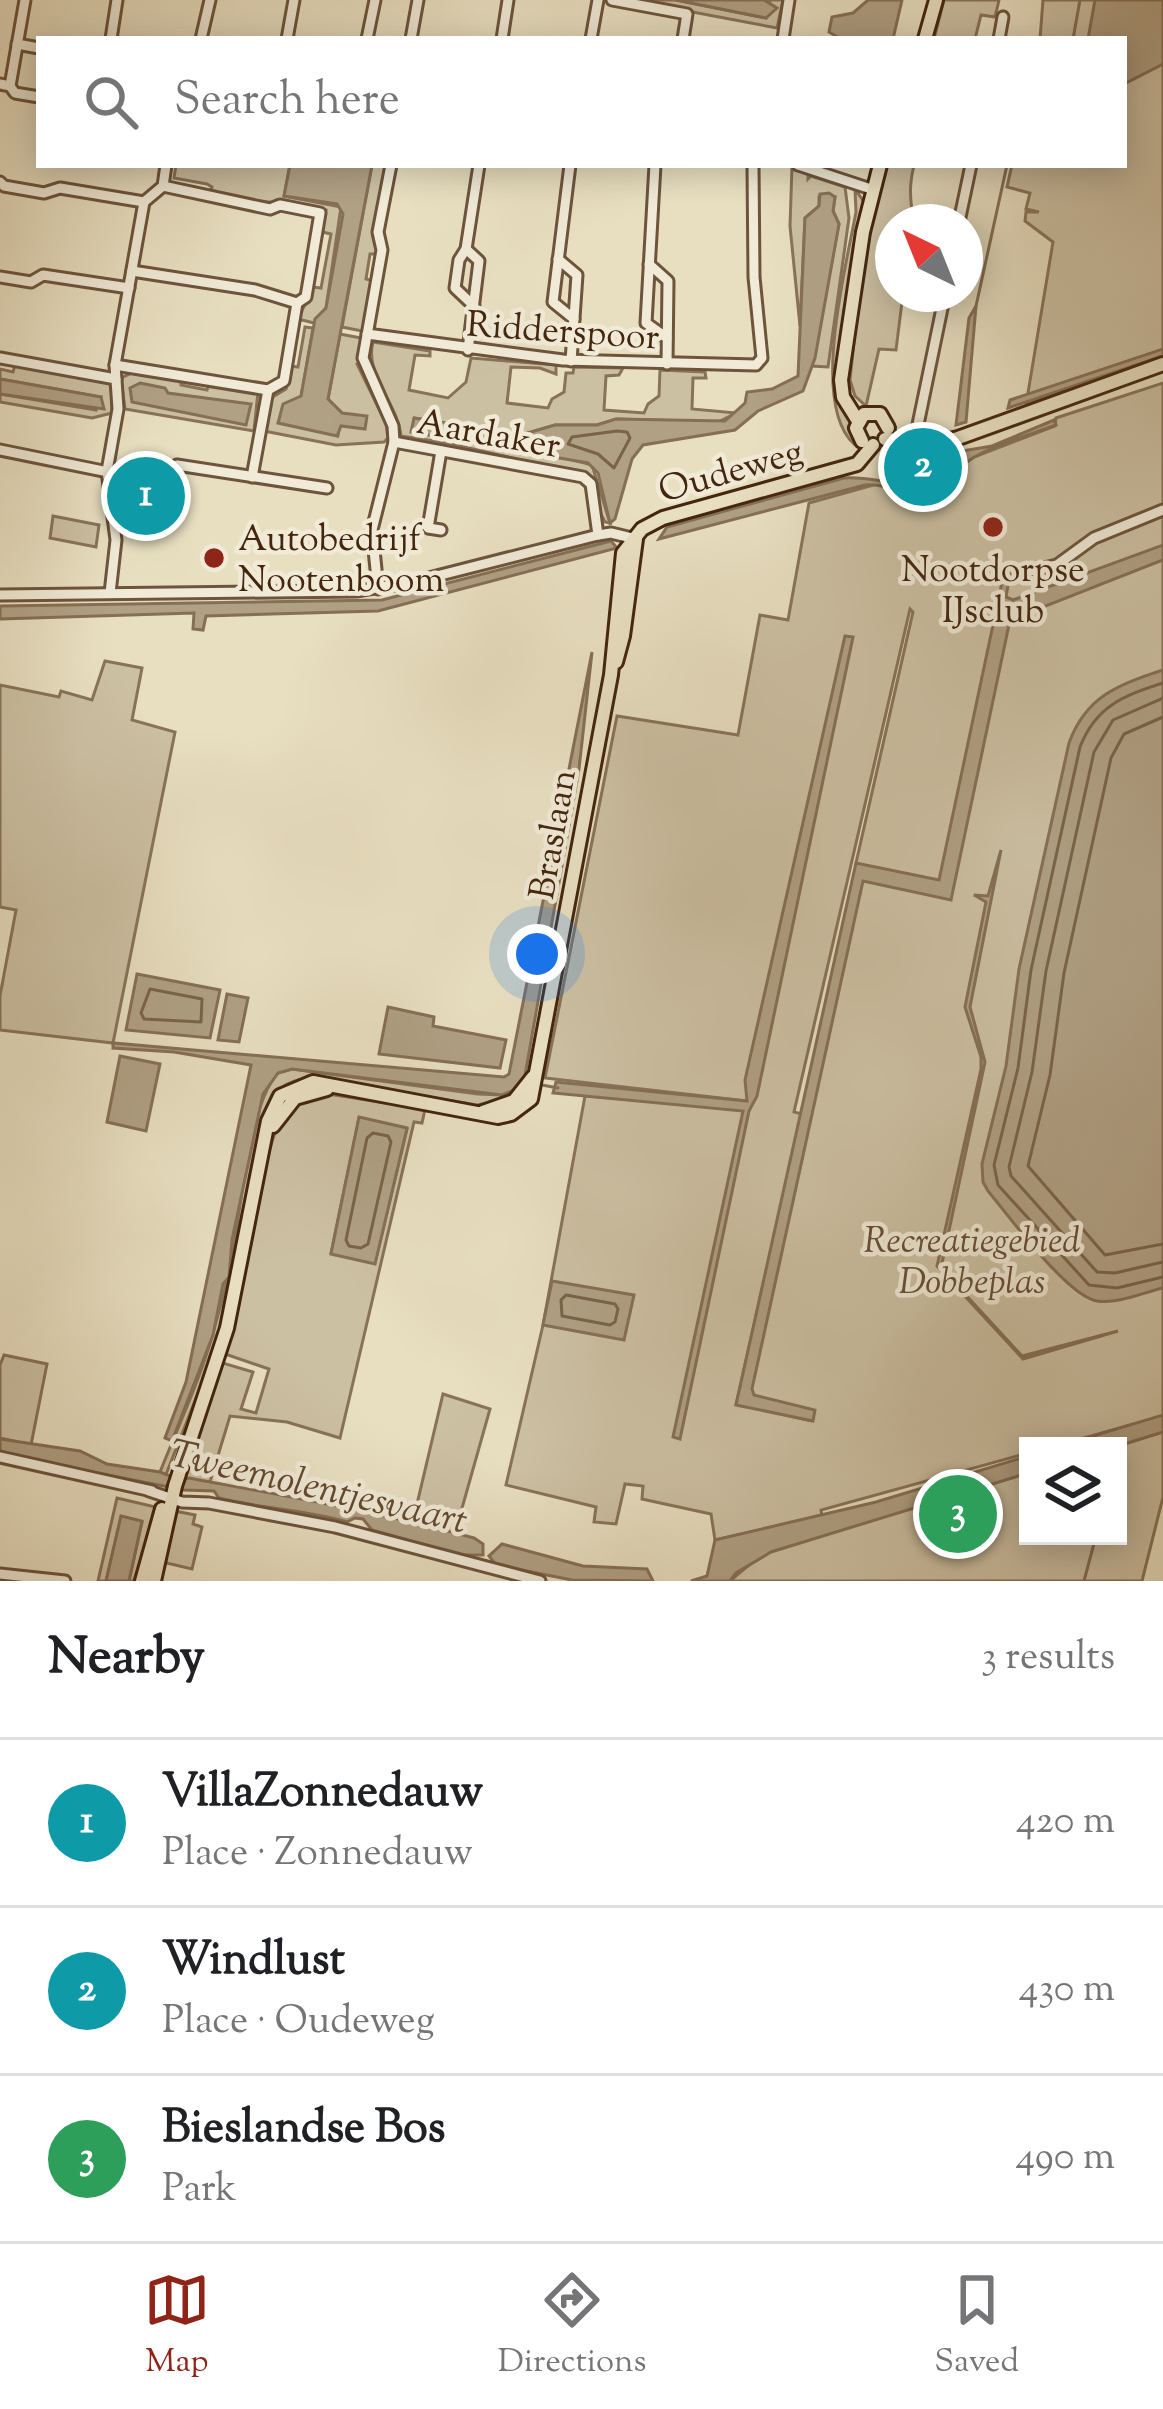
<!DOCTYPE html>
<meta charset="utf-8">
<style>
:root{--surface:#fff;--page:#f6f6f6;--text:#202124;--muted:#757577;--line:#e0e0e0;--accent:#8f2418}
body{margin:0;font-family:"Sorts Mill Goudy",serif;background:var(--page);color:var(--text)}
.controls{position:absolute;right:36px;bottom:36px;display:grid;overflow:hidden;border-radius:0px;box-shadow:0 6px 30px #0003}
.controls button{width:108px;height:108px;display:grid;place-items:center;padding:0;border:0;border-bottom:3px solid var(--line);background:var(--surface);color:var(--text);font:60px sans-serif}
.compass{position:absolute;left:875px;top:204px;width:108px;height:108px;border-radius:50%;background:var(--surface);box-shadow:0 6px 30px #0003;rotate:317deg}
.you{position:absolute;left:537px;top:954px;width:42px;height:42px;margin:-30px;border:9px solid #fff;border-radius:50%;background:#1a73e8;box-shadow:0 0 0 18px #1a73e833}
.badge{display:grid;place-items:center;width:78px;height:78px;border-radius:50%;background:var(--accent);color:#fff;font-size:39px;font-weight:700}
.pin{position:absolute;translate:-50% -50%;border:6px solid #fff;box-shadow:0 3px 12px #0006}
.list{margin:0;padding:0;list-style:none}
h2{display:flex;justify-content:space-between;align-items:center;height:156px;margin:0;padding:0 48px;font-size:51px}
h2 small{font-size:39px;font-weight:400;color:var(--muted)}
.list li{display:grid;grid-template-columns:78px 1fr auto;gap:36px;align-items:center;box-sizing:border-box;height:168px;padding:0 48px;border-top:3px solid var(--line)}
.list b{display:block;font-size:45px;white-space:nowrap}
.list p{margin:0;font-size:39px;white-space:nowrap;color:var(--muted)}
.list em{font-size:39px;font-style:normal;color:var(--muted)}
.icon{flex:none;width:66px;height:66px;fill:none;stroke:currentColor;stroke-width:2;stroke-linecap:round;stroke-linejoin:round}
.map{position:relative;flex:none;width:1163px;height:1581px;overflow:hidden}
.search{position:absolute;background:var(--surface);box-shadow:0 6px 30px #0003;left:36px;right:36px;top:36px;height:132px;display:flex;align-items:center;gap:30px;box-sizing:border-box;padding:0 42px;border-radius:0px;color:var(--muted);font-size:45px}
.sheet{height:660px;background:var(--surface)}
nav{display:flex;justify-content:space-around;align-items:center;box-sizing:border-box;height:168px;border-top:3px solid var(--line);background:var(--surface);font-size:33px;color:var(--muted)}
nav a{display:grid;justify-items:center;gap:6px}
nav .on{color:var(--accent)}
.map>svg:first-child{display:block}
</style>
<div class="map">
<svg width="1163" height="1581" viewBox="0 0 1163 1581">
<rect width="100%" height="100%" fill="#e8dfc1"/>
<filter id="stains"><feTurbulence type="fractalNoise" baseFrequency=".00167" numOctaves="4"/><feColorMatrix values="0 0 0 0 .2 0 0 0 0 .09 0 0 0 0 .02 0 0 0 .5 -.17"/></filter>
<radialGradient id="worn" r=".72"><stop offset=".6" stop-color="#630" stop-opacity="0"/><stop offset="1" stop-color="#630" stop-opacity=".3"/></radialGradient>
<g fill="#ccc0a3" stroke="#887358" stroke-width="3" fill-rule="evenodd">
<polygon points="629,0 676,0 766,18 770,1 764,0 783,0 777,28"/>
<polygon points="944,0 999,0 995,17 981,15 975,39 934,39"/>
<polygon points="1043,0 1163,0 1163,350 1026,405 1053,242 1025,221 1026,212 1039,212 1026,209 1030,193 1007,187 1012,165 1124,165 1124,39 1040,39"/>
<polygon points="176,165 290,165 284,196 341,207 326,308 314,323 298,319 313,287 321,288 331,234 322,232 326,210 210,194 212,187 207,184 174,178"/>
<polygon points="372,165 386,165 373,237 377,254 370,254 366,279 373,281 362,331 342,327"/>
<path d="M 883,165 L 914,165 C 908,191 911,198 913,222 L 893,222 L 893,294 L 903,294 L 896,350 L 879,349 L 866,406 L 855,396 L 850,380 L 864,246 Z"/>
<polygon points="792,166 808,172 808,179 811,176 845,187 849,218 828,367 812,366 839,224 833,211 835,197 819,197 819,206 805,218 800,326 790,226"/>
<path d="M 855,189 L 864,202 L 848,291 L 838,387 L 852,421 L 854,444 C 810,404 846,267 856,212 Z"/>
<polygon points="305,327 313,328 301,397 338,435 342,413 328,399 340,334 361,338 360,362 357,364 386,423 388,438 384,442 336,445 264,431 271,398 286,389 290,366 298,367"/>
<path d="M 373,342 L 430,351 L 430,356 L 415,355 L 409,390 L 448,398 L 466,382 L 471,358 L 556,365 L 556,374 L 540,368 L 511,367 L 507,403 L 548,408 L 552,399 L 564,392 L 566,373 L 573,373 L 574,367 L 623,368 L 619,375 L 606,376 L 604,410 L 644,413 L 648,404 L 659,396 L 660,370 L 705,372 L 706,378 L 693,378 L 692,409 L 736,413 L 718,422 L 616,419 L 597,425 L 555,425 L 521,435 L 414,418 L 592,465 L 610,523 L 605,522 L 598,509 L 593,479 L 585,475 L 447,443 L 401,436 C 398,404 364,374 373,342 Z"/>
<polygon points="15,365 107,382 111,386 112,413 92,418 0,402 0,394 96,410 101,397 0,379 0,369 13,372"/>
<polygon points="134,372 181,379 181,385 207,390 209,383 258,392 254,431 125,409 121,378"/>
<path d="M 1163,383 L 1163,1416 L 1055,1446 L 1028,1446 L 1028,1453 L 821,1510 L 822,1516 L 715,1540 L 711,1514 L 642,1499 L 643,1486 L 625,1484 L 616,1524 L 594,1522 L 596,1507 L 506,1485 L 543,1325 L 585,1096 L 674,1103 L 747,1101 L 545,1078 L 617,716 L 738,735 L 760,615 L 788,620 L 809,503 L 877,484 L 927,497 L 946,490 L 960,467 L 974,457 L 1055,426 L 1056,418 ZM 910,609 L 913,612 L 856,863 L 858,879 L 749,1396 L 812,1421 L 736,1404 L 802,1114 L 794,1112 Z"/>
<polygon points="53,516 99,525 96,547 50,538"/>
<polygon points="105,661 142,668 132,720 175,732 113,1043 0,1030 0,996 16,910 0,907 0,685 59,697 61,691 92,700"/>
<path d="M 292,1069 L 478,1094 L 502,1095 L 520,1087 L 503,1100 L 477,1105 L 316,1078 C 292,1078 276,1086 267,1109 L 215,1350 L 165,1477 L 160,1472 C 178,1427 200,1380 213,1333 C 219,1312 225,1290 229,1270 C 241,1222 246,1108 278,1073 Z"/>
<path d="M 328,1094 L 425,1109 L 422,1123 L 414,1122 L 340,1438 L 287,1422 L 230,1416 L 210,1482 L 180,1480 L 223,1363 L 253,1372 L 241,1409 L 256,1413 L 269,1369 L 225,1354 L 268,1156 C 279,1114 287,1104 328,1094 ZM 359,1118 L 407,1129 L 375,1263 L 331,1253 Z"/>
<polygon points="4,1355 47,1364 31,1445 0,1438 0,1365"/>
<polygon points="443,1394 490,1409 455,1533 413,1521"/>
<polygon points="1163,1432 1163,1497 1142,1581 730,1581 767,1550 1028,1473 1028,1536 1118,1536 1118,1446"/>
<path d="M 117,1498 L 160,1508 C 153,1535 141,1555 134,1581 L 129,1581 L 142,1522 L 121,1517 L 106,1581 L 98,1581 Z"/>
<polygon points="175,1511 195,1515 193,1524 202,1527 192,1569 162,1562"/>
</g>
<g fill="#b0a084" stroke="#856f55" stroke-width="3">
<polygon points="676,0 764,0 777,8 766,18"/>
<polygon points="868,0 902,0 893,39 841,39 829,32 832,17 853,13"/>
<polygon points="1095,0 1163,0 1163,64 1124,84 1124,39 1088,39"/>
<polygon points="290,165 372,165 328,399 342,413 367,416 365,429 341,426 337,436 278,423 283,404 301,396 315,319 326,308 343,214 337,204 284,196"/>
<polygon points="829,193 835,197 833,211 839,224 815,358 803,391 758,411 735,430 643,445 632,459 615,519 610,523 598,473 588,463 411,432 414,418 521,435 555,425 597,425 616,419 725,421 745,403 747,392 772,389 798,376 805,218 819,206 820,194"/>
<polygon points="976,306 966,422 956,425 969,318"/>
<polygon points="1163,349 1163,356 1008,408 1010,400"/>
<polygon points="0,379 101,397 104,409 0,394"/>
<polygon points="140,383 165,388 168,393 251,404 246,425 132,402 130,388"/>
<path d="M 1054,420 L 1056,425 C 1031,435 980,448 962,466 C 950,478 949,496 929,497 C 908,498 888,483 865,485 L 659,539 L 667,527 L 844,478 C 873,475 919,494 944,478 L 950,453 L 992,446 Z"/>
<polygon points="611,541 617,548 378,611 206,616 203,630 193,629 194,613 0,619 0,606 382,600"/>
<polygon points="1163,545 1163,560 1010,620 951,900 863,881 752,1389 754,1395 815,1410 813,1421 736,1405 856,863 939,880 1004,573 1010,574 1006,597 1013,600"/>
<polygon points="845,636 853,637 757,1096 749,1111 680,1439 673,1437 743,1111 553,1093 556,1082 747,1101 745,1080"/>
<polygon points="592,652 579,769 524,1081 519,1088 502,1095 292,1069 278,1073 263,1094 232,1240 229,1277 223,1284 213,1335 172,1441 165,1438 186,1382 251,1065 174,1052 113,1048 113,1043 504,1077 509,1074"/>
<path d="M 1163,670 L 1163,1288 C 1142,1293 1118,1304 1097,1301 C 1067,1296 1009,1216 988,1191 L 983,1182 L 982,1164 L 1006,1066 L 1019,969 L 1069,743 C 1086,696 1118,685 1163,670 Z"/>
<polygon points="1001,850 970,1007 985,1062 941,1268 1022,1356 1118,1331 1023,1359 937,1266 981,1069 981,1057 965,1007 986,902 974,895 988,896"/>
<polygon points="137,974 220,990 210,1038 126,1030"/>
<polygon points="227,994 248,998 239,1042 218,1040"/>
<polygon points="388,1007 434,1017 433,1026 506,1040 500,1068 379,1054"/>
<polygon points="120,1056 160,1064 146,1131 107,1122"/>
<polygon points="359,1117 407,1128 375,1264 331,1254"/>
<polygon points="552,1281 634,1295 624,1340 543,1325"/>
<polygon points="1163,1415 1163,1432 1118,1446 1060,1446"/>
<path d="M 0,1439 L 80,1451 L 107,1464 L 160,1472 L 180,1480 L 189,1478 C 285,1496 379,1512 474,1538 L 483,1544 L 483,1555 L 460,1555 L 372,1530 L 363,1519 L 355,1518 L 347,1522 C 303,1509 263,1509 219,1498 L 214,1491 L 184,1490 L 0,1454 Z"/>
<polygon points="1028,1456 1028,1473 771,1552 736,1573 730,1581 691,1581 707,1576 715,1540 876,1502"/>
<polygon points="121,1516 142,1521 129,1581 106,1581"/>
<polygon points="502,1544 583,1566 647,1569 653,1581 572,1580 496,1565 489,1556"/>
</g>
<g fill="none" stroke-linecap="round" stroke-linejoin="round">
<g stroke="#7a6349" stroke-width="3">
<polygon points="617,431 627,432 630,438 614,468 598,454 568,444 572,437"/>
<path d="M 1163,683 C 1123,696 1096,706 1080,747 L 1031,970 L 1018,1068 L 994,1165 L 998,1185 L 1089,1285 L 1117,1288 L 1163,1277"/>
<polyline points="1163,698 1113,720 1094,752 1046,971 1032,1072 1009,1167 1011,1176 1097,1272 1115,1273 1163,1262"/>
<polyline points="1163,717 1124,734 1111,758 1064,973 1050,1075 1028,1166 1105,1255 1163,1244"/>
<polygon points="150,989 202,999 201,1022 144,1019 141,1013"/>
<polygon points="373,1133 388,1136 391,1142 368,1244 361,1248 349,1246 346,1240 367,1138"/>
<polygon points="566,1295 615,1304 618,1309 615,1322 610,1325 562,1316 561,1300"/>
</g>
<g stroke="#856f55" stroke-width="3">
<polyline points="1073,39 1080,0"/>
<polyline points="976,306 1007,165"/>
<polyline points="542,1085 558,1088"/>
<polyline points="1084,1581 1096,1536"/>
</g>
<g stroke="#6d543b" stroke-width="15">
<g id="minor">
<polyline points="612,0 687,14 683,39"/>
<polyline points="111,39 117,0"/>
<polyline points="201,39 210,0"/>
<polyline points="287,39 294,0"/>
<polyline points="367,39 375,0"/>
<polyline points="411,39 418,0"/>
<polyline points="502,39 508,0"/>
<polyline points="591,39 598,0"/>
<polyline points="783,39 789,0"/>
<polyline points="999,39 1003,17"/>
<polyline points="17,44 39,48"/>
<polyline points="0,84 10,86 15,93 39,97"/>
<polyline points="10,86 25,0"/>
<polyline points="570,165 553,302 574,319"/>
<polyline points="655,165 646,323 667,338"/>
<polyline points="798,165 871,189"/>
<polyline points="0,182 4,186 44,193 60,188 144,202"/>
<polyline points="163,186 270,209 280,205 320,213 306,297 297,303 284,381 268,390 252,477"/>
<polyline points="959,222 971,165"/>
<polyline points="466,249 479,261 468,350"/>
<polyline points="558,259 577,275 571,361"/>
<polyline points="649,264 668,281 667,364"/>
<polyline points="132,271 255,290 297,303"/>
<polyline points="0,277 31,282 43,275 129,288"/>
<polyline points="474,306 455,288 459,260 466,249 479,165"/>
<polyline points="367,334 563,360 756,365 762,358 754,277 753,165"/>
<polyline points="0,358 116,379"/>
<polyline points="115,365 268,390"/>
<polyline points="915,439 945,294"/>
<polyline points="394,442 583,477 591,484 598,535"/>
<polyline points="0,450 162,483 169,480 177,465 327,488"/>
<polyline points="441,451 428,528 441,530"/>
<polyline points="1030,571 1057,565 1094,538 1163,510"/>
<polyline points="378,589 372,530 394,442 393,426 363,358 382,250 378,232 391,165"/>
<polyline points="110,593 116,540 107,471 118,409 115,365 144,202 163,186 166,165"/>
<polyline points="0,595 356,591 413,582 598,535 611,533 636,539"/>
<polyline points="0,1457 152,1491"/>
<polyline points="149,1491 182,1502 209,1503 335,1527 540,1581"/>
<polyline points="0,1574 65,1581"/>
</g>
</g>
<g stroke="#44260e" stroke-width="18">
<g id="major">
<polyline points="925,39 936,0"/>
<polyline points="858,421 843,397 841,380 863,232 880,165"/>
<polyline points="885,439 941,442 958,438 1163,364"/>
<polyline points="862,441 856,428 864,414 880,414 888,428"/>
<polyline points="616,662 623,636 636,539"/>
<polyline points="483,1112 514,1101 533,1077"/>
<polyline points="273,1126 295,1098 327,1089"/>
<polyline points="142,1581 162,1509"/>
<polyline points="154,1581 175,1486 227,1328 268,1121 280,1096 313,1082 498,1117 511,1114 531,1099 611,675 623,553 642,529 663,518 857,464 873,445"/>
</g>
</g>
<use href="#minor" stroke="#f0ead7" stroke-width="9"/>
<use href="#major" stroke="#e8dfc1" stroke-width="12"/>
</g>
<g fill="#8f2418" stroke="#f0ead7" stroke-width="4.5">
<circle cx="993" cy="527" r="12"/>
<circle cx="214" cy="558" r="12"/>
</g>
<g text-anchor="middle" stroke-width="9" stroke-linejoin="round" paint-order="stroke">
<g font-size="36" fill="#44260e" stroke="#f0ead7">
<text transform="translate(563 329) rotate(4)" y="13">Ridderspoor</text>
<text transform="translate(489 432) rotate(10)" y="13">Aardaker</text>
<text transform="translate(730 469) rotate(-16)" y="13">Oudeweg</text>
<text transform="translate(551 834) rotate(-80)" y="13">Braslaan</text>
</g>
<g font-size="36" fill="#44260e" stroke="#f0ead7" text-anchor="start">
<text x="238" y="550">Autobedrijf<tspan x="238" dy="41">Nootenboom</tspan></text>
<text x="993" y="581" text-anchor="middle">Nootdorpse<tspan x="993" dy="41">IJsclub</tspan></text>
</g>
<g font-size="36" font-style="italic" fill="#664c33" stroke="#f0ead7">
<text x="972" y="1252">Recreatiegebied<tspan x="972" dy="41">Dobbeplas</tspan></text>
</g>
<g font-size="39" font-style="italic" fill="#644b31" stroke="#f0ead7">
<text transform="translate(319 1485) rotate(13)" y="14">Tweemolentjesvaart</text>
</g>
</g>
<rect width="100%" height="100%" filter="url(#stains)"/>
<rect width="100%" height="100%" fill="url(#worn)"/>
</svg>
<div class="controls">
<button><svg class="icon" aria-label="layers" viewBox="0 0 24 24"><path d="M12 4l9 5-9 5-9-5zM3 14l9 5 9-5"/></svg></button>
</div>
<svg class="compass" viewBox="-18 -18 36 36"><path d="M0-13l5 13h-10z" fill="#e53935"/><path d="M0 13l5-13h-10z" fill="#757577"/></svg>
<div class="you"></div>
<div class="pin badge" style="left:146px;top:496px;background:#0f9aa8">1</div>
<div class="pin badge" style="left:923px;top:467px;background:#0f9aa8">2</div>
<div class="pin badge" style="left:958px;top:1514px;background:#2e9e5b">3</div>
<div class="search"><svg class="icon" aria-label="search" viewBox="0 0 24 24"><circle cx="10" cy="10" r="6"/><path d="M15 15l6 6"/></svg>Search here</div>
</div>
<section class="sheet">
<h2>Nearby<small>3 results</small></h2>
<ul class="list">
<li><span class="badge" style="background:#0f9aa8">1</span><div><b>VillaZonnedauw</b><p>Place · Zonnedauw</p></div><em>420 m</em></li>
<li><span class="badge" style="background:#0f9aa8">2</span><div><b>Windlust</b><p>Place · Oudeweg</p></div><em>430 m</em></li>
<li><span class="badge" style="background:#2e9e5b">3</span><div><b>Bieslandse Bos</b><p>Park</p></div><em>490 m</em></li>
</ul>
</section>
<nav>
<a class="on"><svg class="icon" aria-label="map" viewBox="0 0 24 24"><path d="M3 6l6-2 6 2 6-2v14l-6 2-6-2-6 2zM9 4v14M15 6v14"/></svg>Map</a>
<a><svg class="icon" aria-label="directions" viewBox="0 0 24 24"><path d="M12 3l9 9-9 9-9-9zM9 14v-3h6M13 9l2 2-2 2"/></svg>Directions</a>
<a><svg class="icon" aria-label="saved" viewBox="0 0 24 24"><path d="M7 4h10v16l-5-4-5 4z"/></svg>Saved</a>
</nav>
